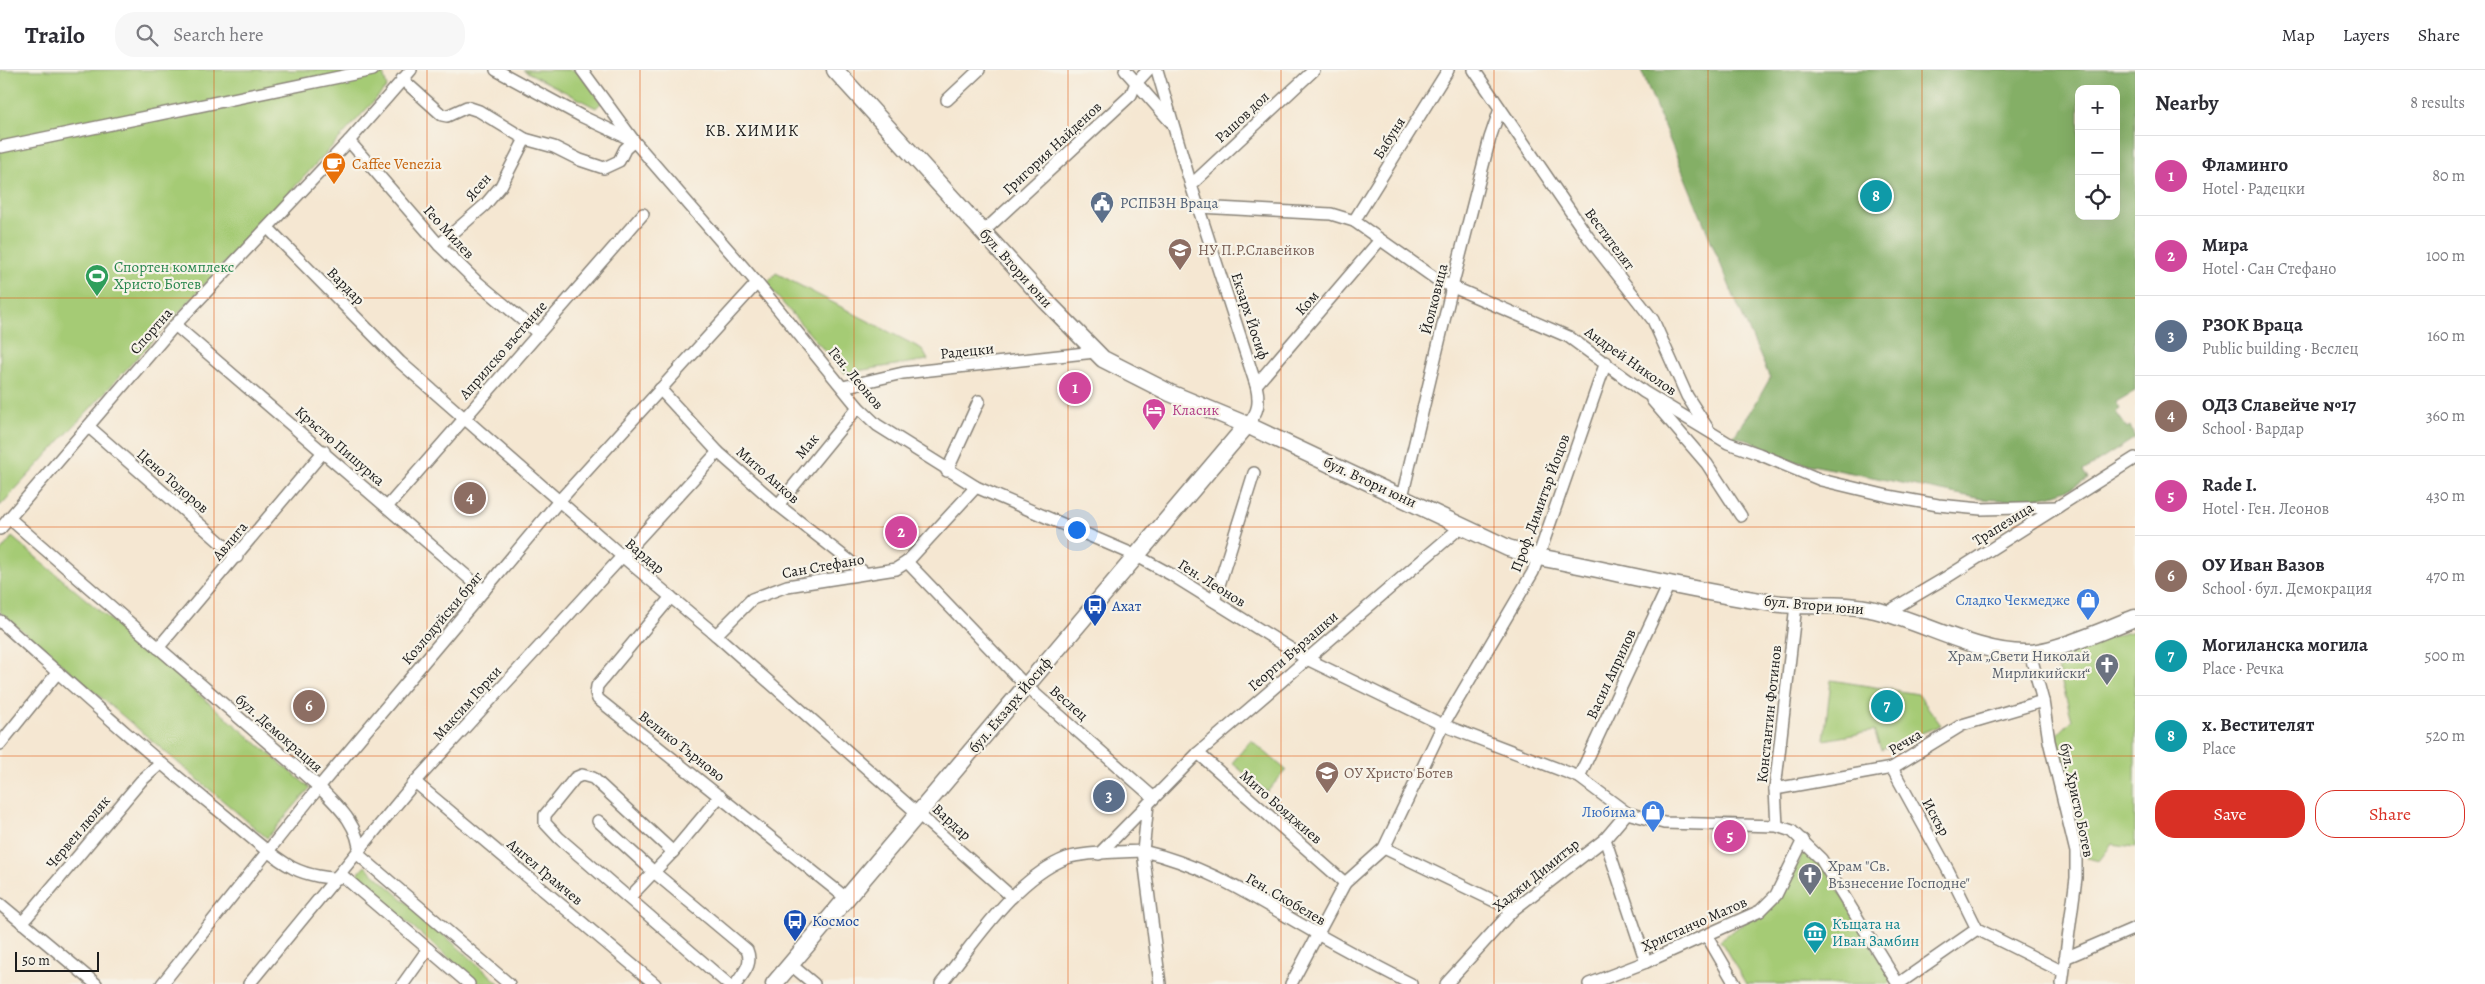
<!DOCTYPE html>
<meta charset="utf-8">
<style>
:root{--surface:#fff;--page:#f7f7f7;--text:#2b2b33;--muted:#7c7c81;--line:#e1e1e2;--accent:#d93025}
body{margin:0;font-family:Alegreya,serif;background:var(--page);color:var(--text)}
.controls{position:absolute;right:15px;top:15px;display:grid;overflow:hidden;border-radius:10px;box-shadow:0 5px 20px #0002}
.controls button{width:45px;height:45px;display:grid;place-items:center;padding:0;border:0;border-bottom:1px solid var(--line);background:var(--surface);color:var(--text);font:25px sans-serif}
.scale{position:absolute;left:15px;bottom:12px;width:84px;box-sizing:border-box;padding-left:5px;border:2px solid #1c1c1c;border-top:0;font-size:14px;line-height:18px;white-space:nowrap;color:#1c1c1c;-webkit-text-stroke:4px #f7f3e8;paint-order:stroke}
.you{position:absolute;left:1076px;top:459px;width:18px;height:18px;margin:-12px;border:4px solid #fff;border-radius:50%;background:#1a73e8;box-shadow:0 0 0 8px #1a73e833}
.badge{display:grid;place-items:center;width:32px;height:32px;border-radius:50%;background:var(--accent);color:#fff;font-size:16px;font-weight:700}
.pin{position:absolute;translate:-50% -50%;border:2px solid #fff;box-shadow:0 1px 5px #0006}
.list{margin:0;padding:0;list-style:none}
h2{display:flex;justify-content:space-between;align-items:center;height:65px;margin:0;padding:0 20px;font-size:21px}
h2 small{font-size:16px;font-weight:400;color:var(--muted)}
.list li{display:grid;grid-template-columns:32px 1fr auto;gap:15px;align-items:center;box-sizing:border-box;height:80px;padding:0 20px;border-top:1px solid var(--line)}
.list b{display:block;font-size:19px;white-space:nowrap}
.list p{margin:0;font-size:16px;white-space:nowrap;color:var(--muted)}
.list em{font-size:16px;font-style:normal;color:var(--muted)}
.actions{display:flex;gap:10px;padding:15px 20px}
.actions a{flex:1;padding:11px 0;border:1px solid var(--accent);border-radius:20px;text-align:center;font-size:18px;color:var(--accent)}
.actions .main{background:var(--accent);color:#fff}
.icon{flex:none;width:28px;height:28px;fill:none;stroke:currentColor;stroke-width:2;stroke-linecap:round;stroke-linejoin:round}
.map{position:relative;flex:none;width:2135px;height:914px;overflow:hidden}
header{display:flex;align-items:center;gap:30px;box-sizing:border-box;height:70px;padding:0 25px;background:var(--surface);border-bottom:1px solid var(--line)}
header strong{font-size:24px}
nav{display:flex;gap:28px;margin-inline-start:auto;font-size:18px}
.search{width:350px;height:45px;background:var(--page);display:flex;align-items:center;gap:12px;box-sizing:border-box;padding:0 18px;border-radius:20px;color:var(--muted);font-size:19px}
main{display:flex}
aside{flex:1;background:var(--surface)}
.map>svg:first-child{display:block}
</style>
<header>
<strong>Trailo</strong>
<div class="search"><svg class="icon" aria-label="search" viewBox="0 0 24 24"><circle cx="10" cy="10" r="6"/><path d="M15 15l6 6"/></svg>Search here</div>
<nav><a>Map</a><a>Layers</a><a>Share</a></nav>
</header>
<main>
<div class="map">
<svg width="2135" height="914" viewBox="0 0 2135 914">
<rect width="100%" height="100%" fill="#f7f3e8"/>
<filter id="ink" filterUnits="userSpaceOnUse"><feTurbulence type="fractalNoise" baseFrequency=".02" numOctaves="2"/><feDisplacementMap in="SourceGraphic" scale="10" xChannelSelector="R" yChannelSelector="G"/><feConvolveMatrix kernelMatrix="1 2 1 2 8 2 1 2 1" color-interpolation-filters="sRGB"/></filter>
<filter id="wash" filterUnits="userSpaceOnUse"><feTurbulence type="fractalNoise" baseFrequency=".0096" numOctaves="4" result="noise"/><feDisplacementMap in="SourceGraphic" scale="20" xChannelSelector="R" yChannelSelector="G"/><feGaussianBlur stdDeviation="1.12" result="paint"/><feColorMatrix in="noise" values="0 0 0 0 0 0 0 0 0 0 0 0 0 0 0 0 0 1.4 0 .05"/><feComposite in="paint" operator="in"/></filter>
<g filter="url(#wash)">
<rect width="100%" height="100%" fill="#f5e7d2"/>
<g fill="#a5cb75" stroke="#607448">
<polygon points="0,0 382,0 387,17 0,436"/>
<polygon points="523,0 577,0 602,32 596,38"/>
<polygon points="776,203 922,279 928,290 844,303 766,214"/>
<polygon points="12,467 310,718 267,768 0,542 0,482"/>
<polygon points="2135,561 2135,777 2112,774 2099,791 2087,788 2083,768 2085,762 2078,753 2057,665 2072,650 2056,591 2058,585 2104,568"/>
<polygon points="1831,610 1918,624 1941,655 1881,680 1874,661 1824,670"/>
<polygon points="1251,670 1286,700 1267,722 1232,693"/>
<polygon points="1804,780 1815,782 1892,910 1887,914 1746,914 1720,870 1781,827"/>
<polygon points="365,796 500,914 479,914 355,807"/>
</g>
<path fill="#84af66" stroke="#506641" fill-rule="evenodd" d="M 1641,0 L 2135,0 L 2135,321 L 2116,332 L 2120,339 L 2116,342 L 2127,358 L 2130,356 L 2135,368 L 2083,401 L 2088,409 C 2055,430 2021,432 1982,429 L 1777,388 L 1758,383 L 1761,375 L 1738,367 L 1735,371 L 1732,369 L 1752,340 L 1770,308 L 1734,227 ZM 2079,19 L 2116,19 L 2116,146 L 2079,146 Z"/>
</g>
<g filter="url(#ink)">
<g fill="none" stroke-linecap="round" stroke-linejoin="round">
<g stroke="#888277" stroke-width="14">
<g id="street">
<polyline points="582,0 634,71 757,213 858,337 877,355 976,417 1137,486 1172,505 1307,589 1443,655 1579,707 1627,743 1664,753 1777,756 1792,761 1821,789 1898,914"/>
<polyline points="1125,0 1170,51"/>
<path d="M 1157,0 L 1191,115 L 1256,315 C 1260,332 1259,342 1247,355"/>
<polyline points="1474,0 1588,167 1653,250 1687,326 1708,359"/>
<polyline points="402,9 442,45 447,46 467,37 479,41 525,69 554,77 580,90 604,98 619,91 625,79 634,71 581,46 496,0"/>
<polyline points="947,30 979,0"/>
<polyline points="349,71 439,175 476,211 538,263"/>
<polyline points="1,77 373,0"/>
<polyline points="1191,115 1314,0"/>
<polyline points="1199,137 1331,144 1354,151 1439,211 1569,267 1644,322 1728,373 1759,384 1821,410 1888,426 1938,435 1981,439 2058,437"/>
<polyline points="1354,151 1448,0"/>
<polyline points="268,158 400,292 622,486 716,565 1012,827"/>
<polyline points="983,162 1131,25 1136,13 1148,0"/>
<polyline points="439,175 485,135 501,116 525,69"/>
<polyline points="175,255 484,521"/>
<polyline points="1256,315 1380,170"/>
<polyline points="843,317 903,303 1095,282"/>
<polyline points="660,319 718,382 778,435 865,503"/>
<polyline points="1652,330 1707,394 1741,446"/>
<polyline points="89,357 237,487"/>
<polyline points="947,401 979,331"/>
<polyline points="1402,427 1452,217 1490,68 1500,39"/>
<polyline points="778,435 858,337"/>
<polyline points="387,437 643,144"/>
<path d="M 9,448 L 319,717 C 340,738 359,755 360,786 L 509,914"/>
<polyline points="0,459 175,255 349,71 411,0"/>
<polyline points="907,492 1026,616 1154,728"/>
<polyline points="671,527 597,616 596,623 598,629 846,828"/>
<polyline points="1214,531 1254,403"/>
<polyline points="1886,543 1947,507 2135,388"/>
<path d="M 0,551 C 72,615 143,680 218,740 C 242,759 266,783 293,798 C 307,805 330,810 344,807 L 469,914"/>
<polyline points="716,565 752,529 787,516 896,499 907,492 976,417"/>
<polyline points="158,578 324,381"/>
<polyline points="2030,583 2043,631 2049,671 2076,782 2076,808 2062,914"/>
<polyline points="0,674 58,602"/>
<polyline points="1198,683 1345,813"/>
<polyline points="1892,698 1948,800 1977,859 2063,902"/>
<polyline points="1579,707 1670,512"/>
<polyline points="415,712 655,914"/>
<polyline points="1775,719 1892,698 1962,655 2043,631"/>
<path d="M 598,751 L 655,803 L 747,880 C 753,894 744,902 736,914"/>
<polyline points="1777,756 1775,719 1796,535"/>
<polyline points="1605,769 1646,892"/>
<polyline points="1384,778 1513,840"/>
<polyline points="673,782 720,726"/>
<polyline points="1099,784 1198,683 1462,456"/>
<polyline points="629,828 673,782 593,708 582,705 575,708 545,745 545,753 559,768 728,914"/>
<polyline points="0,834 96,914"/>
<polyline points="22,853 141,711 160,694"/>
<polyline points="1707,866 1735,914"/>
<polyline points="2065,888 2135,858"/>
<polyline points="790,894 814,914"/>
<polyline points="162,914 319,717 559,431 757,213"/>
<polyline points="249,914 415,712 718,382"/>
<polyline points="403,914 428,879"/>
<path d="M 941,914 C 975,872 1015,808 1067,788 C 1084,782 1123,782 1143,781 L 1148,734"/>
<path d="M 1160,914 L 1143,781 C 1207,796 1251,826 1307,858 C 1341,878 1376,896 1411,914"/>
<polyline points="1291,914 1345,813 1384,778 1443,655 1533,502 1606,292"/>
<polyline points="1446,914 1513,840 1605,769 1627,743"/>
<polyline points="1589,914 1646,892 1760,841 1776,825 1803,770"/>
<polyline points="1898,914 1977,859"/>
</g>
</g>
<g stroke="#888277" stroke-width="19">
<g id="secondary">
<path d="M 835,0 L 1046,231 L 1103,289 L 1170,323 L 1247,355 L 1508,478 L 1539,487 C 1616,502 1696,522 1773,533 C 1807,538 1841,532 1875,540 C 1924,552 1977,584 2027,583 C 2054,583 2108,558 2135,548"/>
<polyline points="774,914 1247,355"/>
</g>
</g>
<use href="#street" stroke="#fff" stroke-width="11"/>
<use href="#secondary" stroke="#fff" stroke-width="16"/>
</g>
</g>
<path fill="none" stroke="#de560d" stroke-width="1" stroke-opacity="0.55" d="M 214,0 L 214,914M 427,0 L 427,914M 640,0 L 640,914M 854,0 L 854,914M 1068,0 L 1068,914M 1281,0 L 1281,914M 1494,0 L 1494,914M 1708,0 L 1708,914M 1922,0 L 1922,914M 0,228 L 2135,228M 0,457 L 2135,457M 0,686 L 2135,686"/>
<defs>
<g id="cafe-pin" transform="scale(1.25)"><path d="M0 17L-7.5 6A9.5 9.5 0 1 1 7.5 6Z" fill="#e8710a" stroke="#f7f3e8"/><path d="M-5.5-4.5H6V0H3Q3 3.5 0 3.5H-2.5Q-5.5 3.5-5.5 0ZM3-3.2v2h1.7v-2ZM-6 4.5H4V6H-6Z" fill="#fff"/></g>
<g id="civic-pin" transform="scale(1.25)"><path d="M0 17L-7.5 6A9.5 9.5 0 1 1 7.5 6Z" fill="#5c6f8a" stroke="#f7f3e8"/><path d="M-.6-6.5H3V-4.5H.6V-3L4-1V1h2V6H-6V1h2V-1L-.6-3ZM-1.2 2.5V6h2.4V2.5Z" fill="#fff"/></g>
<g id="school-pin" transform="scale(1.25)"><path d="M0 17L-7.5 6A9.5 9.5 0 1 1 7.5 6Z" fill="#8d6e63" stroke="#f7f3e8"/><path d="M0-5L7-2L0 1L-7-2ZM-4 1L0 2.5L4 1V4Q0 6-4 4Z" fill="#fff"/></g>
<g id="stadium-pin" transform="scale(1.25)"><path d="M0 17L-7.5 6A9.5 9.5 0 1 1 7.5 6Z" fill="#2e9e5b" stroke="#f7f3e8"/><path d="M0-5a6.5 5 0 1 0 0 10a6.5 5 0 1 0 0-10ZM-3.5-1.8h7v3.6h-7Z" fill="#fff"/></g>
<g id="hotel-pin" transform="scale(1.25)"><path d="M0 17L-7.5 6A9.5 9.5 0 1 1 7.5 6Z" fill="#d1479c" stroke="#f7f3e8"/><path d="M-6-4.5h1.5V1H6V5H4.5V3h-9V5H-6ZM-4 0a1.8 1.8 0 1 1 3.6 0ZM.5 0V-2.5h3Q6-2.5 6 0Z" fill="#fff"/></g>
<g id="shop-pin" transform="scale(1.25)"><path d="M0 17L-7.5 6A9.5 9.5 0 1 1 7.5 6Z" fill="#3f7fe0" stroke="#f7f3e8"/><path d="M-5-2.5h2.3a2.7 3.5 0 0 1 5.4 0H5L5.5 6h-11ZM-1.5-2.5h3a1.5 2.3 0 0 0-3 0Z" fill="#fff"/></g>
<g id="bus-pin" transform="scale(1.25)"><path d="M0 17L-7.5 6A9.5 9.5 0 1 1 7.5 6Z" fill="#1a4fb4" stroke="#f7f3e8"/><path d="M-5-6H5V4H4V6H2V4H-2V6H-4V4H-5ZM-3.5-4V0h7V-4ZM-3.5 1.2v1.5H-2V1.2ZM2 1.2v1.5H3.5V1.2Z" fill="#fff"/></g>
<g id="church-pin" transform="scale(1.25)"><path d="M0 17L-7.5 6A9.5 9.5 0 1 1 7.5 6Z" fill="#6b7280" stroke="#f7f3e8"/><path d="M-1.2-6h2.4v3.5h3.3v2.4h-3.3V6h-2.4V-.1h-3.3v-2.4h3.3Z" fill="#fff"/></g>
<g id="museum-pin" transform="scale(1.25)"><path d="M0 17L-7.5 6A9.5 9.5 0 1 1 7.5 6Z" fill="#0f9aa8" stroke="#f7f3e8"/><path d="M0-6L6-3V-2H-6V-3ZM-5-1h2V3h-2ZM-1-1h2V3h-2ZM3-1h2V3H3ZM-6 4H6V6H-6Z" fill="#fff"/></g>
</defs>
<g fill-rule="evenodd">
<use href="#cafe-pin" x="334" y="94"/>
<use href="#civic-pin" x="1102" y="133"/>
<use href="#school-pin" x="1180" y="180"/>
<use href="#stadium-pin" x="97" y="206"/>
<use href="#hotel-pin" x="1154" y="340"/>
<use href="#shop-pin" x="2088" y="530"/>
<use href="#bus-pin" x="1095" y="536"/>
<use href="#church-pin" x="2107" y="595"/>
<use href="#school-pin" x="1327" y="703"/>
<use href="#shop-pin" x="1653" y="742"/>
<use href="#church-pin" x="1810" y="805"/>
<use href="#bus-pin" x="795" y="851"/>
<use href="#museum-pin" x="1815" y="863"/>
</g>
<g text-anchor="middle" stroke-width="4.5" stroke-linejoin="round" paint-order="stroke">
<g font-size="15" fill="#1c1c1c" stroke="#f7f3e8">
<text transform="translate(1242 47) rotate(-43)" y="5">Рашов дол</text>
<text transform="translate(1389 68) rotate(-58)" y="5">Бабуня</text>
<text transform="translate(1052 78) rotate(-43)" y="5">Григория Найденов</text>
<text transform="translate(478 117) rotate(-49)" y="5">Ясен</text>
<text transform="translate(449 162) rotate(47)" y="5">Гео Милев</text>
<text transform="translate(1610 169) rotate(53)" y="5">Вестителят</text>
<text transform="translate(1016 198) rotate(48)" y="5">бул. Втори юни</text>
<text transform="translate(346 216) rotate(45)" y="5">Вардар</text>
<text transform="translate(1434 229) rotate(-76)" y="5">Йолковица</text>
<text transform="translate(1307 233) rotate(-49)" y="5">Ком</text>
<text transform="translate(1250 246) rotate(72)" y="5">Екзарх Йосиф</text>
<text transform="translate(151 261) rotate(-49)" y="5">Спортна</text>
<text transform="translate(503 280) rotate(-49)" y="5">Априлско въстание</text>
<text transform="translate(967 281) rotate(-6)" y="5">Радецки</text>
<text transform="translate(1631 291) rotate(35)" y="5">Андрей Николов</text>
<text transform="translate(856 308) rotate(50)" y="5">Ген. Леонов</text>
<text transform="translate(340 376) rotate(41)" y="5">Кръстю Пишурка</text>
<text transform="translate(807 376) rotate(-50)" y="5">Мак</text>
<text transform="translate(768 405) rotate(41)" y="5">Мито Анков</text>
<text transform="translate(173 411) rotate(41)" y="5">Цено Тодоров</text>
<text transform="translate(1370 412) rotate(25)" y="5">бул. Втори юни</text>
<text transform="translate(1540 433) rotate(-70)" y="5">Проф. Димитър Йоцов</text>
<text transform="translate(2003 454) rotate(-32)" y="5">Трапезица</text>
<text transform="translate(230 471) rotate(-50)" y="5">Авлига</text>
<text transform="translate(645 486) rotate(40)" y="5">Вардар</text>
<text transform="translate(823 496) rotate(-10)" y="5">Сан Стефано</text>
<text transform="translate(1212 513) rotate(32)" y="5">Ген. Леонов</text>
<text transform="translate(1814 535) rotate(5)" y="5">бул. Втори юни</text>
<text transform="translate(442 548) rotate(-50)" y="5">Козлодуйски бряг</text>
<text transform="translate(1293 581) rotate(-41)" y="5">Георги Бързашки</text>
<text transform="translate(1611 604) rotate(-65)" y="5">Васил Априлов</text>
<text transform="translate(467 633) rotate(-48)" y="5">Максим Горки</text>
<text transform="translate(1069 633) rotate(41)" y="5">Веслец</text>
<text transform="translate(1010 635) rotate(-50)" y="5">бул. Екзарх Йосиф</text>
<text transform="translate(1769 644) rotate(-84)" y="5">Константин Фотинов</text>
<text transform="translate(279 663) rotate(41)" y="5">бул. Демокрация</text>
<text transform="translate(1905 672) rotate(-31)" y="5">Речка</text>
<text transform="translate(682 676) rotate(38)" y="5">Велико Търново</text>
<text transform="translate(2077 730) rotate(78)" y="5">бул. Христо Ботев</text>
<text transform="translate(1281 737) rotate(41)" y="5">Мито Бояджиев</text>
<text transform="translate(1936 747) rotate(61)" y="5">Искър</text>
<text transform="translate(952 752) rotate(42)" y="5">Вардар</text>
<text transform="translate(78 762) rotate(-50)" y="5">Червен люляк</text>
<text transform="translate(545 802) rotate(40)" y="5">Ангел Грамчев</text>
<text transform="translate(1536 805) rotate(-39)" y="5">Хаджи Димитър</text>
<text transform="translate(1286 829) rotate(30)" y="5">Ген. Скобелев</text>
<text transform="translate(1694 854) rotate(-24)" y="5">Христанчо Матов</text>
</g>
<g font-size="15" fill="#c56008" stroke="#f7f3e8" text-anchor="start">
<text x="352" y="99">Caffee Venezia</text>
</g>
<g font-size="15" fill="#4e5e75" stroke="#f7f3e8" text-anchor="start">
<text x="1120" y="138">РСПБЗН Враца</text>
</g>
<g font-size="15" fill="#785e54" stroke="#f7f3e8" text-anchor="start">
<text x="1198" y="185">НУ П.Р.Славейков</text>
<text x="1344" y="708">ОУ Христо Ботев</text>
</g>
<g font-size="15" fill="#27864d" stroke="#f7f3e8" text-anchor="start">
<text x="114" y="202">Спортен комплекс<tspan x="114" dy="17">Христо Ботев</tspan></text>
</g>
<g font-size="15" fill="#b23c85" stroke="#f7f3e8" text-anchor="start">
<text x="1172" y="345">Класик</text>
</g>
<g font-size="15" fill="#366cbe" stroke="#f7f3e8" text-anchor="end">
<text x="2070" y="535">Сладко Чекмедже</text>
<text x="1636" y="747">Любима</text>
</g>
<g font-size="15" fill="#164399" stroke="#f7f3e8" text-anchor="start">
<text x="1112" y="541">Ахат</text>
<text x="812" y="856">Космос</text>
</g>
<g font-size="15" fill="#5b616d" stroke="#f7f3e8" text-anchor="end">
<text x="2090" y="591">Храм „Свети Николай<tspan x="2090" dy="17">Мирликийски“</tspan></text>
<text x="1828" y="801" text-anchor="start">Храм "Св.<tspan x="1828" dy="17">Възнесение Господне"</tspan></text>
</g>
<g font-size="15" fill="#0d838f" stroke="#f7f3e8" text-anchor="start">
<text x="1832" y="859">Къщата на<tspan x="1832" dy="17">Иван Замбин</tspan></text>
</g>
<g font-size="16" letter-spacing="1" fill="#1c1c1c" stroke="#f7f3e8">
<text x="752" y="66">КВ. ХИМИК</text>
</g>
</g>
</svg>
<div class="controls">
<button>+</button>
<button>−</button>
<button><svg class="icon" aria-label="locate" viewBox="0 0 24 24"><circle cx="12" cy="12" r="6"/><path d="M12 2v4M12 18v4M2 12h4M18 12h4"/></svg></button>
</div>
<div class="scale">50 m</div>
<div class="you"></div>
<div class="pin badge" style="left:1075px;top:318px;background:#d1479c">1</div>
<div class="pin badge" style="left:901px;top:462px;background:#d1479c">2</div>
<div class="pin badge" style="left:1109px;top:726px;background:#5c6f8a">3</div>
<div class="pin badge" style="left:470px;top:428px;background:#8d6e63">4</div>
<div class="pin badge" style="left:1730px;top:766px;background:#d1479c">5</div>
<div class="pin badge" style="left:309px;top:636px;background:#8d6e63">6</div>
<div class="pin badge" style="left:1887px;top:636px;background:#0f9aa8">7</div>
<div class="pin badge" style="left:1876px;top:126px;background:#0f9aa8">8</div>
</div>
<aside>
<h2>Nearby<small>8 results</small></h2>
<ul class="list">
<li><span class="badge" style="background:#d1479c">1</span><div><b>Фламинго</b><p>Hotel · Радецки</p></div><em>80 m</em></li>
<li><span class="badge" style="background:#d1479c">2</span><div><b>Мира</b><p>Hotel · Сан Стефано</p></div><em>100 m</em></li>
<li><span class="badge" style="background:#5c6f8a">3</span><div><b>РЗОК Враца</b><p>Public building · Веслец</p></div><em>160 m</em></li>
<li><span class="badge" style="background:#8d6e63">4</span><div><b>ОДЗ Славейче №17</b><p>School · Вардар</p></div><em>360 m</em></li>
<li><span class="badge" style="background:#d1479c">5</span><div><b>Rade I.</b><p>Hotel · Ген. Леонов</p></div><em>430 m</em></li>
<li><span class="badge" style="background:#8d6e63">6</span><div><b>ОУ Иван Вазов</b><p>School · бул. Демокрация</p></div><em>470 m</em></li>
<li><span class="badge" style="background:#0f9aa8">7</span><div><b>Могиланска могила</b><p>Place · Речка</p></div><em>500 m</em></li>
<li><span class="badge" style="background:#0f9aa8">8</span><div><b>х. Вестителят</b><p>Place</p></div><em>520 m</em></li>
</ul>
<div class="actions"><a class="main">Save</a><a>Share</a></div>
</aside>
</main>
